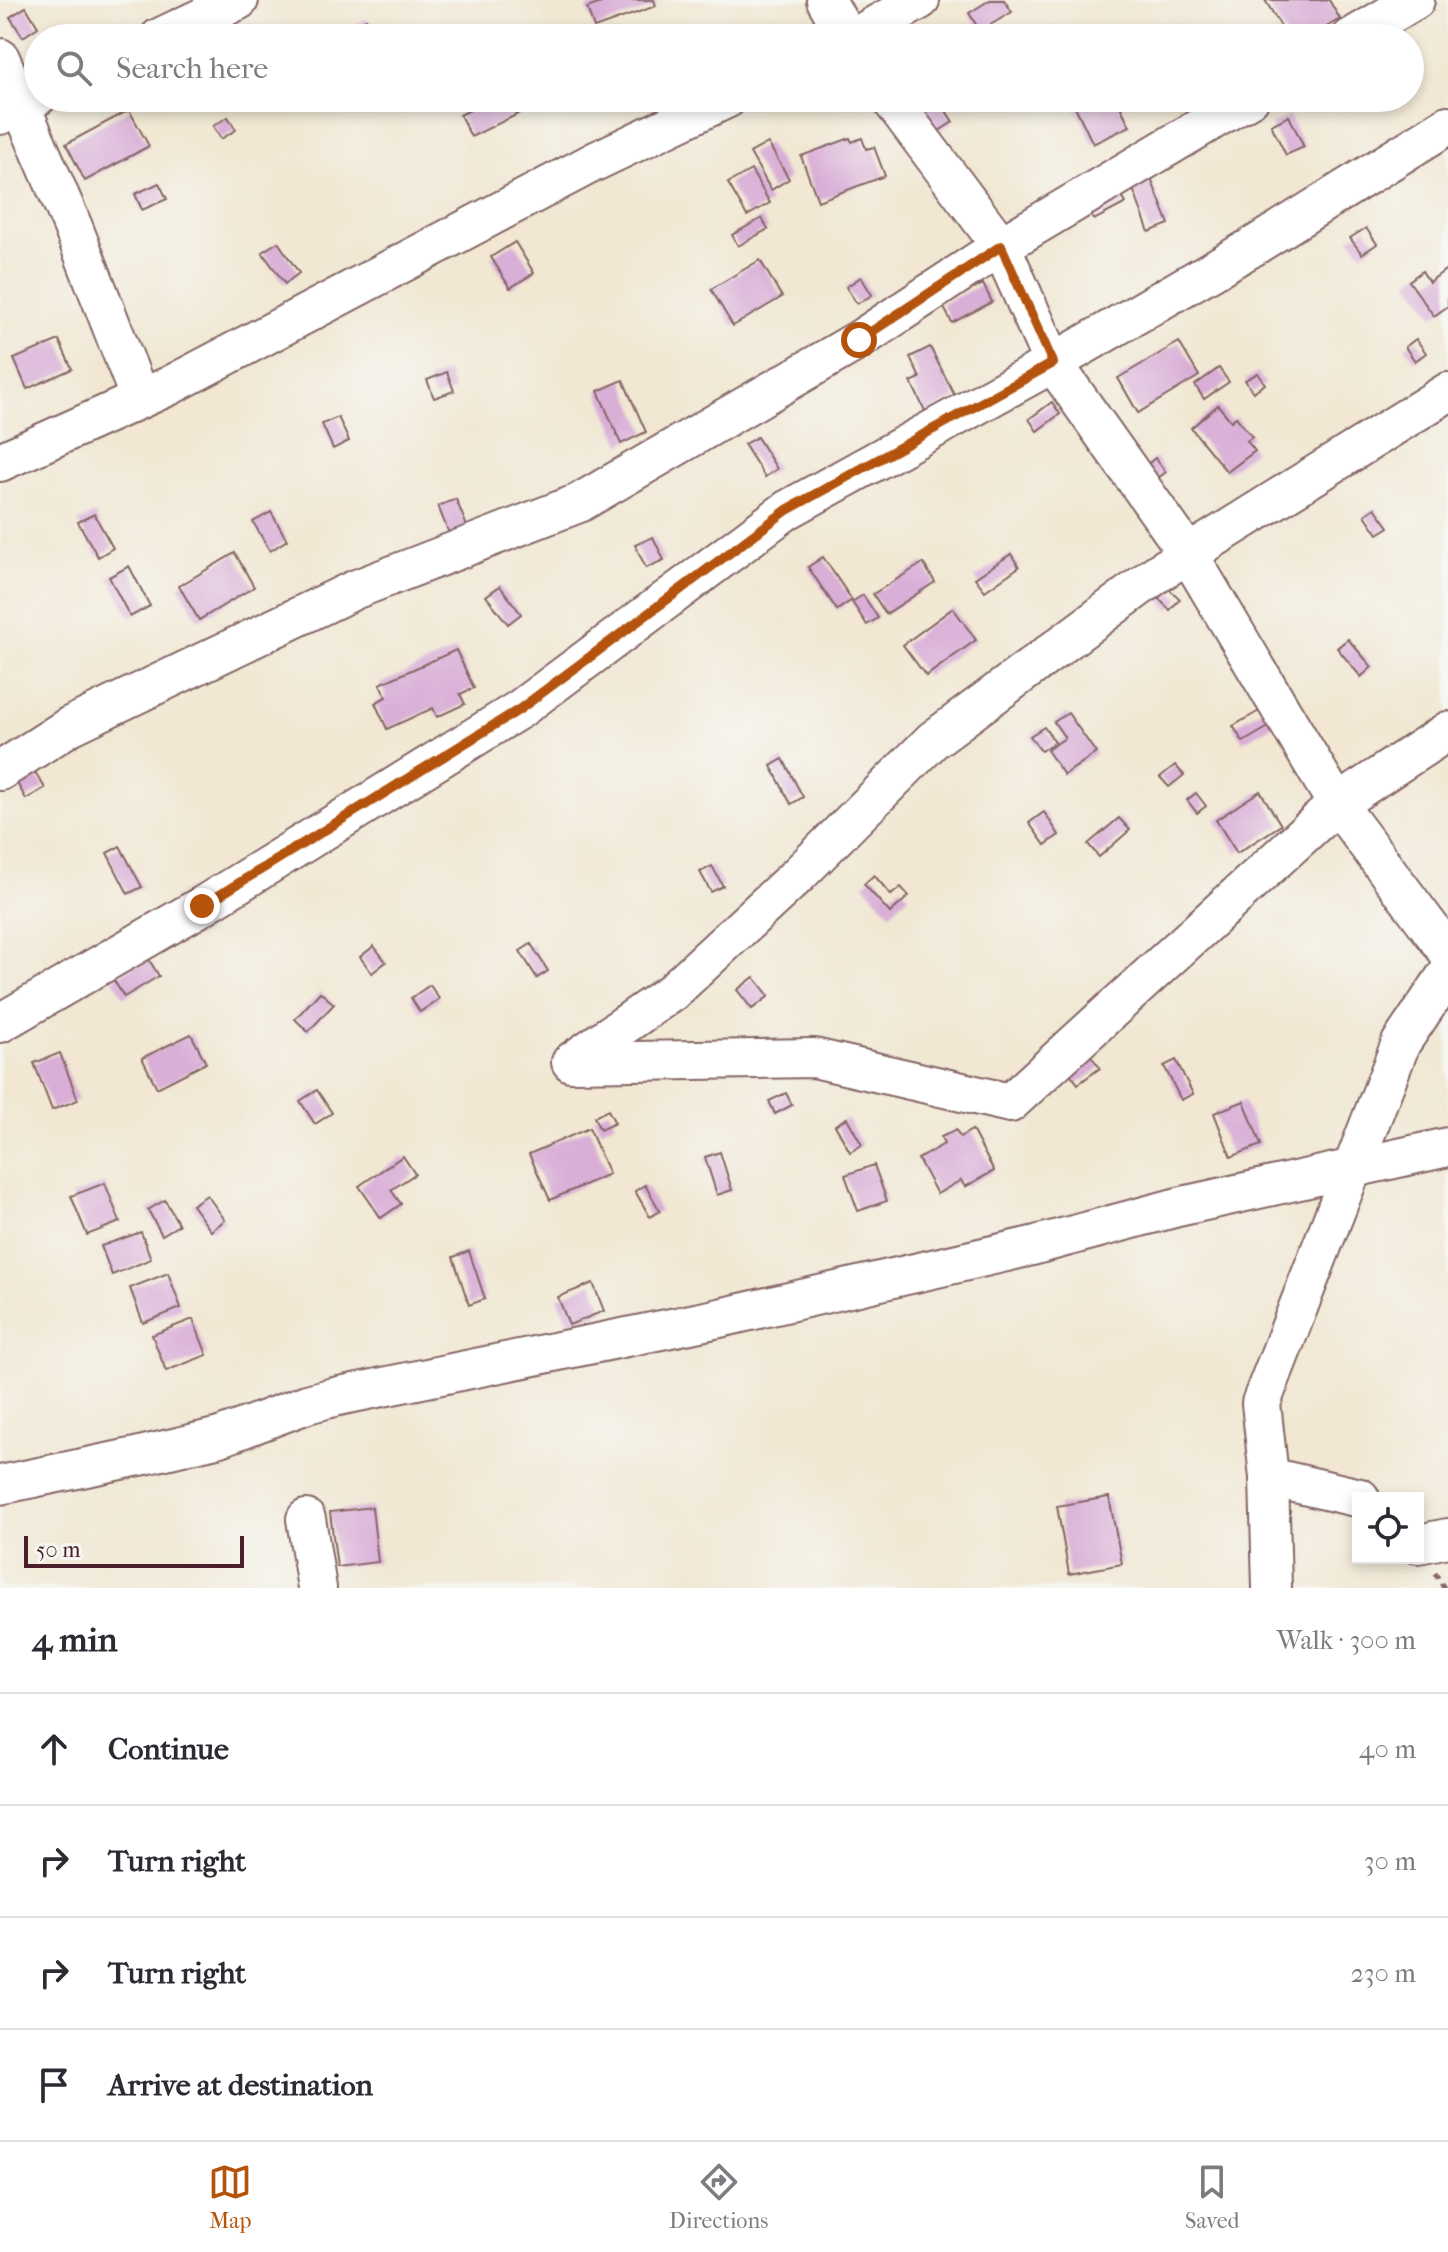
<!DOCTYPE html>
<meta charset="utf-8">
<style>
:root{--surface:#fff;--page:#f2f2f3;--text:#2b2b33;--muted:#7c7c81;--line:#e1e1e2;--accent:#b45309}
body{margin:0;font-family:"IM FELL French Canon",serif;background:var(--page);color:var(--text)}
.controls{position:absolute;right:24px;bottom:24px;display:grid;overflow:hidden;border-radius:0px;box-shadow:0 4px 12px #0003}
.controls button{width:72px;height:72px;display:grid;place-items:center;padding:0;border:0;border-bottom:2px solid var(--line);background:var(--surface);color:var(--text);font:40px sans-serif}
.scale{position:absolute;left:24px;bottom:20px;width:220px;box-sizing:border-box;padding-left:8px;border:4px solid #4a1f2b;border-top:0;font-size:22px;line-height:28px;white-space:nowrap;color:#4a1f2b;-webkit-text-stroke:6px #f6f6f2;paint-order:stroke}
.stop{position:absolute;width:24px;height:24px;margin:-18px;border:6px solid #b45309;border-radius:50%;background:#fff}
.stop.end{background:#b45309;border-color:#fff;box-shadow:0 2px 8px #0008}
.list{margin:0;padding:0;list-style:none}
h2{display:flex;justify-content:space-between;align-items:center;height:104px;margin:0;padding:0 32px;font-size:34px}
h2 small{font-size:26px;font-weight:400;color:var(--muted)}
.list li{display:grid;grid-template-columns:52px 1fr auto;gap:24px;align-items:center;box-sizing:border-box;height:112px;padding:0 32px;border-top:2px solid var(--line)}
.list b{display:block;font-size:30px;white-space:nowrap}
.list em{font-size:26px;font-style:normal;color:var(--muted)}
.icon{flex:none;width:44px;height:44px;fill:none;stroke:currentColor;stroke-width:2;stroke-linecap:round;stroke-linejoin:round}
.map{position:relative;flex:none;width:1448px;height:1588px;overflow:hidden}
.search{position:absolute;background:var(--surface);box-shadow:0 4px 12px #0003;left:24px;right:24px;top:24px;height:88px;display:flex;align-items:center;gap:20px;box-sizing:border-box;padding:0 28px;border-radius:44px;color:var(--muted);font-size:30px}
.sheet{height:552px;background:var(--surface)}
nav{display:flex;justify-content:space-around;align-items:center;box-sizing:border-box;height:112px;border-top:2px solid var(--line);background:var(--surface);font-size:22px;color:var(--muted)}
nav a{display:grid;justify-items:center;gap:4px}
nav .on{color:var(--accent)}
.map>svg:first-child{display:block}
</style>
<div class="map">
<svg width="1448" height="1588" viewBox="0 0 1448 1588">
<rect width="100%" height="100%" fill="#f6f6f2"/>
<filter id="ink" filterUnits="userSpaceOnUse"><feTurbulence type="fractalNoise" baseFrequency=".0125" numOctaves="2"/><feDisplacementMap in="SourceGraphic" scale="16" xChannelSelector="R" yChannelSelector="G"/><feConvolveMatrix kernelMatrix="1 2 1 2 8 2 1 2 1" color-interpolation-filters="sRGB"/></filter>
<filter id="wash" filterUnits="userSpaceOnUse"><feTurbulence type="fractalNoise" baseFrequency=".006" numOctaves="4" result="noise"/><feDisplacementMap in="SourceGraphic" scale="32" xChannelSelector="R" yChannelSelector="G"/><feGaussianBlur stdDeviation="1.8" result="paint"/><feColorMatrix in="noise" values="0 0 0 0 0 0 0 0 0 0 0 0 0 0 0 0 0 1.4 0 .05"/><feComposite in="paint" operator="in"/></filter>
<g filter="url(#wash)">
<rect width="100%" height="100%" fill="#f1e7d2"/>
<g id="blocks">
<g fill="#d9aed7">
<polygon points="609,0 654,0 656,6 594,28 587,8"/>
<polygon points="990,0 1004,0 1012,12 980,31 969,13"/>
<polygon points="1265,0 1329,0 1340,19 1307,38 1288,38"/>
<polygon points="26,7 38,27 23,37 10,17"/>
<polygon points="366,19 378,38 356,38 350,29"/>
<polygon points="494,98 518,98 524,111 471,137 460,115"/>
<polygon points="907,98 938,98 953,122 931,136"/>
<polygon points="1071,98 1116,98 1130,126 1093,144"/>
<polygon points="129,110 149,146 85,181 66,144"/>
<polygon points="1289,116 1304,147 1286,155 1271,125"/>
<polygon points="228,117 236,130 221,139 213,126"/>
<polygon points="850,138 852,142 862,138 866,149 874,147 885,176 818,201 801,156"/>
<polygon points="768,143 789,179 771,190 750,153"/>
<polygon points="751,170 770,203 747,216 728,183"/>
<polygon points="1151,179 1169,224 1149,232 1132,186"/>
<polygon points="159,183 167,199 142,210 135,194"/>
<polygon points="1117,188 1126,203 1094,220 1086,206"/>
<polygon points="762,218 768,229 738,246 732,235"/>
<polygon points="1366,228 1377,244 1362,254 1350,238"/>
<polygon points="278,242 299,273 285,284 262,252"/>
<polygon points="515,242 534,273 510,288 491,257"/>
<polygon points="760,260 782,297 733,326 711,289"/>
<polygon points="1448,268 1448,306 1434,316 1409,281 1422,271 1429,282"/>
<polygon points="861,277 872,295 857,304 846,287"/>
<polygon points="983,284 992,302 952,323 942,304"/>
<polygon points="1416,339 1426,353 1415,361 1405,347"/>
<polygon points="59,340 72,369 27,389 14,359"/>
<polygon points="1179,342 1199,376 1138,413 1118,378"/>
<polygon points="930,347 956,398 926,413 911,382 920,378 910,357"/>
<polygon points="1219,368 1229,382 1204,399 1195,385"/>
<polygon points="447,372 454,391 434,398 427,380"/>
<polygon points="1258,373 1265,384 1253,392 1245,380"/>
<polygon points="623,380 646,432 621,444 598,391"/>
<polygon points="1052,402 1060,414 1037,431 1029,419"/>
<polygon points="1218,405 1231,421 1236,417 1252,437 1247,441 1255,451 1227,472 1191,428"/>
<polygon points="338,417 349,441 333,449 322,424"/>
<polygon points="757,437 777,469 765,477 744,444"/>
<polygon points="1155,458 1166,472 1153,482 1142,469"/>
<polygon points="456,499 468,529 450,536 438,506"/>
<polygon points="1375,508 1389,527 1378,534 1365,515"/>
<polygon points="271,512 287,540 270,551 253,522"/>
<polygon points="94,514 113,548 98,557 78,522"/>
<polygon points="653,537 664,560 646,568 635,545"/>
<polygon points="235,553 254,587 199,620 179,586"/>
<polygon points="1011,554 1019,567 985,591 975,578"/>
<polygon points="823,557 852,600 837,610 808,567"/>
<polygon points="923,563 935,582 886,614 873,594"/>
<polygon points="129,566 150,606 130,617 109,577"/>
<polygon points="500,586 521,614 508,624 486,596"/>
<polygon points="1168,588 1180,599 1170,610 1158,598"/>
<polygon points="863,595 878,618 867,625 852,602"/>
<polygon points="953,608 976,640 926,676 903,645"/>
<polygon points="1348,639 1372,667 1361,677 1337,648"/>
<polygon points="456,650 474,688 460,694 465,704 437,717 433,708 387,729 375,703 386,697 380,684"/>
<polygon points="1268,706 1277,722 1243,742 1233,726"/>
<polygon points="1068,713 1096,753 1064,775 1047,750 1065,738 1054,722"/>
<polygon points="1044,727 1055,742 1041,751 1030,736"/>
<polygon points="783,759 803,797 791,804 771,766"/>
<polygon points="1175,765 1184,775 1169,787 1160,777"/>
<polygon points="35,772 45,788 26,799 17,783"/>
<polygon points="1260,791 1281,825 1237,853 1216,820"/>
<polygon points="1196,793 1206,806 1197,813 1187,800"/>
<polygon points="1044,812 1059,835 1045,845 1029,823"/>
<polygon points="1119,818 1130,830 1099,857 1088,844"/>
<polygon points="120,846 142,887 128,894 107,853"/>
<polygon points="712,866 723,886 711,892 700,872"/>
<polygon points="874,875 891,895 901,887 909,896 890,913 864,884"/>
<polygon points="531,944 548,971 537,978 520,951"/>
<polygon points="374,946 386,962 372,973 360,957"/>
<polygon points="148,958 159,976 124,997 113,979"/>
<polygon points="754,977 769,996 752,1009 737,990"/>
<polygon points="430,985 439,999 420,1012 411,998"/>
<polygon points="320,992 334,1004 308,1032 295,1019"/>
<polygon points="191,1034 206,1063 157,1088 142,1058"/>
<polygon points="60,1053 78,1100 52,1110 34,1063"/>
<polygon points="1089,1053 1100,1068 1078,1084 1067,1069"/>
<polygon points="1176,1060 1193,1094 1181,1100 1164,1066"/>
<polygon points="317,1090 332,1113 315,1124 300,1101"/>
<polygon points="786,1093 792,1105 775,1114 769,1101"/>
<polygon points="1244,1101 1261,1145 1231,1157 1214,1113"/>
<polygon points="608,1110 615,1123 600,1130 594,1117"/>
<polygon points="847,1118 862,1145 850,1152 835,1125"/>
<polygon points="589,1128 609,1174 550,1200 529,1154"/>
<polygon points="956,1130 960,1137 972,1130 994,1171 965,1187 961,1180 937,1194 918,1159 944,1144 941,1137"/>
<polygon points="720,1152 732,1190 717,1195 705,1157"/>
<polygon points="403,1156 415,1174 391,1190 401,1204 381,1218 359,1186"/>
<polygon points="874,1165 887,1201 858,1211 845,1175"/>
<polygon points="105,1183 120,1222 87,1235 71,1196"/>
<polygon points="645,1185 660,1211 650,1217 635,1191"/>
<polygon points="207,1195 225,1220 211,1231 192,1205"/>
<polygon points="165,1200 179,1225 162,1235 148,1210"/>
<polygon points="141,1232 151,1259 112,1275 101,1246"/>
<polygon points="469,1251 485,1299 469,1305 453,1257"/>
<polygon points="168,1273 181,1308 143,1323 130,1288"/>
<polygon points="593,1283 604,1311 569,1325 558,1297"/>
<polygon points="193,1319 207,1355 166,1371 152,1335"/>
<polygon points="1109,1497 1122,1564 1069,1574 1057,1506"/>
<polygon points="372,1507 378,1562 337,1567 330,1512"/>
</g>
</g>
</g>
<g filter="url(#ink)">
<use href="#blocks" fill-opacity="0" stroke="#846565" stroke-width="2"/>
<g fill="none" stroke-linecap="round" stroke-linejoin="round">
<g stroke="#846565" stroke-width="42">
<g id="minor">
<polyline points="826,0 847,38"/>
<polyline points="159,38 239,0"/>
<polyline points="853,38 920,0"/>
<polyline points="1351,38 1415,0"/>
<polyline points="0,58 20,104 0,115"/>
<polyline points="38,96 20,104 73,227 140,399"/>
<polyline points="890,98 1001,246 1250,98"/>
<polyline points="1448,392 1158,573 933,740 799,874 672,992 571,1062 814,1058 1010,1103 1337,804 1448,731"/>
<polyline points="0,462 169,386 594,162 728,98"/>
<polyline points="0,771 70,726 354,590 579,503 859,340 1001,246 1053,363 1189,555 1337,804 1448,952"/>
<polyline points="0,1023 202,906 520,709 787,510 1053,363 1254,246 1448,125"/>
<polyline points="1269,1477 1272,1588"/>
<polyline points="0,1485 140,1456 220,1437 307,1404 334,1397 715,1319 1032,1246 1178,1207 1448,1147"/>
<polyline points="1360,1498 1269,1477 1261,1403 1401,1043 1448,973"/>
<polyline points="306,1519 317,1588"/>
<polyline points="1418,1544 1448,1538"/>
</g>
</g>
<polyline stroke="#846565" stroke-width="5" stroke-dasharray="6 6" stroke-linecap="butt" points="1435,1573 1444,1588"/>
<use href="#minor" stroke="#fff" stroke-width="38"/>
</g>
</g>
<g fill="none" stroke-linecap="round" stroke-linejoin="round" filter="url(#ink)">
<polyline stroke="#b45309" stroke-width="10" points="202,906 520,709 787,510 1053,363 1001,246 859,340"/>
</g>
</svg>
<div class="controls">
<button><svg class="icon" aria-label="locate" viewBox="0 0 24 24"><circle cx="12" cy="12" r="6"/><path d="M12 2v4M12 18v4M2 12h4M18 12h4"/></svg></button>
</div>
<div class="scale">50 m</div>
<div class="stop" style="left:859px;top:340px"></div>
<div class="stop end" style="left:202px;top:906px"></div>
<div class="search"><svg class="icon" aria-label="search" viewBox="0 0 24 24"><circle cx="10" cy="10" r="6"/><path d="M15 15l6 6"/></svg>Search here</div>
</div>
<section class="sheet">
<h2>4 min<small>Walk · 300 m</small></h2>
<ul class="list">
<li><svg class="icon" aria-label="ahead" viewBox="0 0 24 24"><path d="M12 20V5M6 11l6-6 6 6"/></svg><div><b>Continue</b></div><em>40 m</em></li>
<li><svg class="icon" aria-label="right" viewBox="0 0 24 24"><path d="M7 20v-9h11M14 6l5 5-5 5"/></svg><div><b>Turn right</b></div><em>30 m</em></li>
<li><svg class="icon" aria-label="right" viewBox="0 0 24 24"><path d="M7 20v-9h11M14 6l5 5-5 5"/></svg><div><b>Turn right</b></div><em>230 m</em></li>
<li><svg class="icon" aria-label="arrive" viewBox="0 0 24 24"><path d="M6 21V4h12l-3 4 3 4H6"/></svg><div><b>Arrive at destination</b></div></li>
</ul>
</section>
<nav>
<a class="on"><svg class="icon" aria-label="map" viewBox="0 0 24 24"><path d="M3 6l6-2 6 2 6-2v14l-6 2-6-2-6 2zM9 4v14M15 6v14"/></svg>Map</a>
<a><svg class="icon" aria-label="directions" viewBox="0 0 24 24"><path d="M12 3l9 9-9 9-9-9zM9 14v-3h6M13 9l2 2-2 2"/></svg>Directions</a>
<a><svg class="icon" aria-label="saved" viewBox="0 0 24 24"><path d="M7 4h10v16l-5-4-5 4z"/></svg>Saved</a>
</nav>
